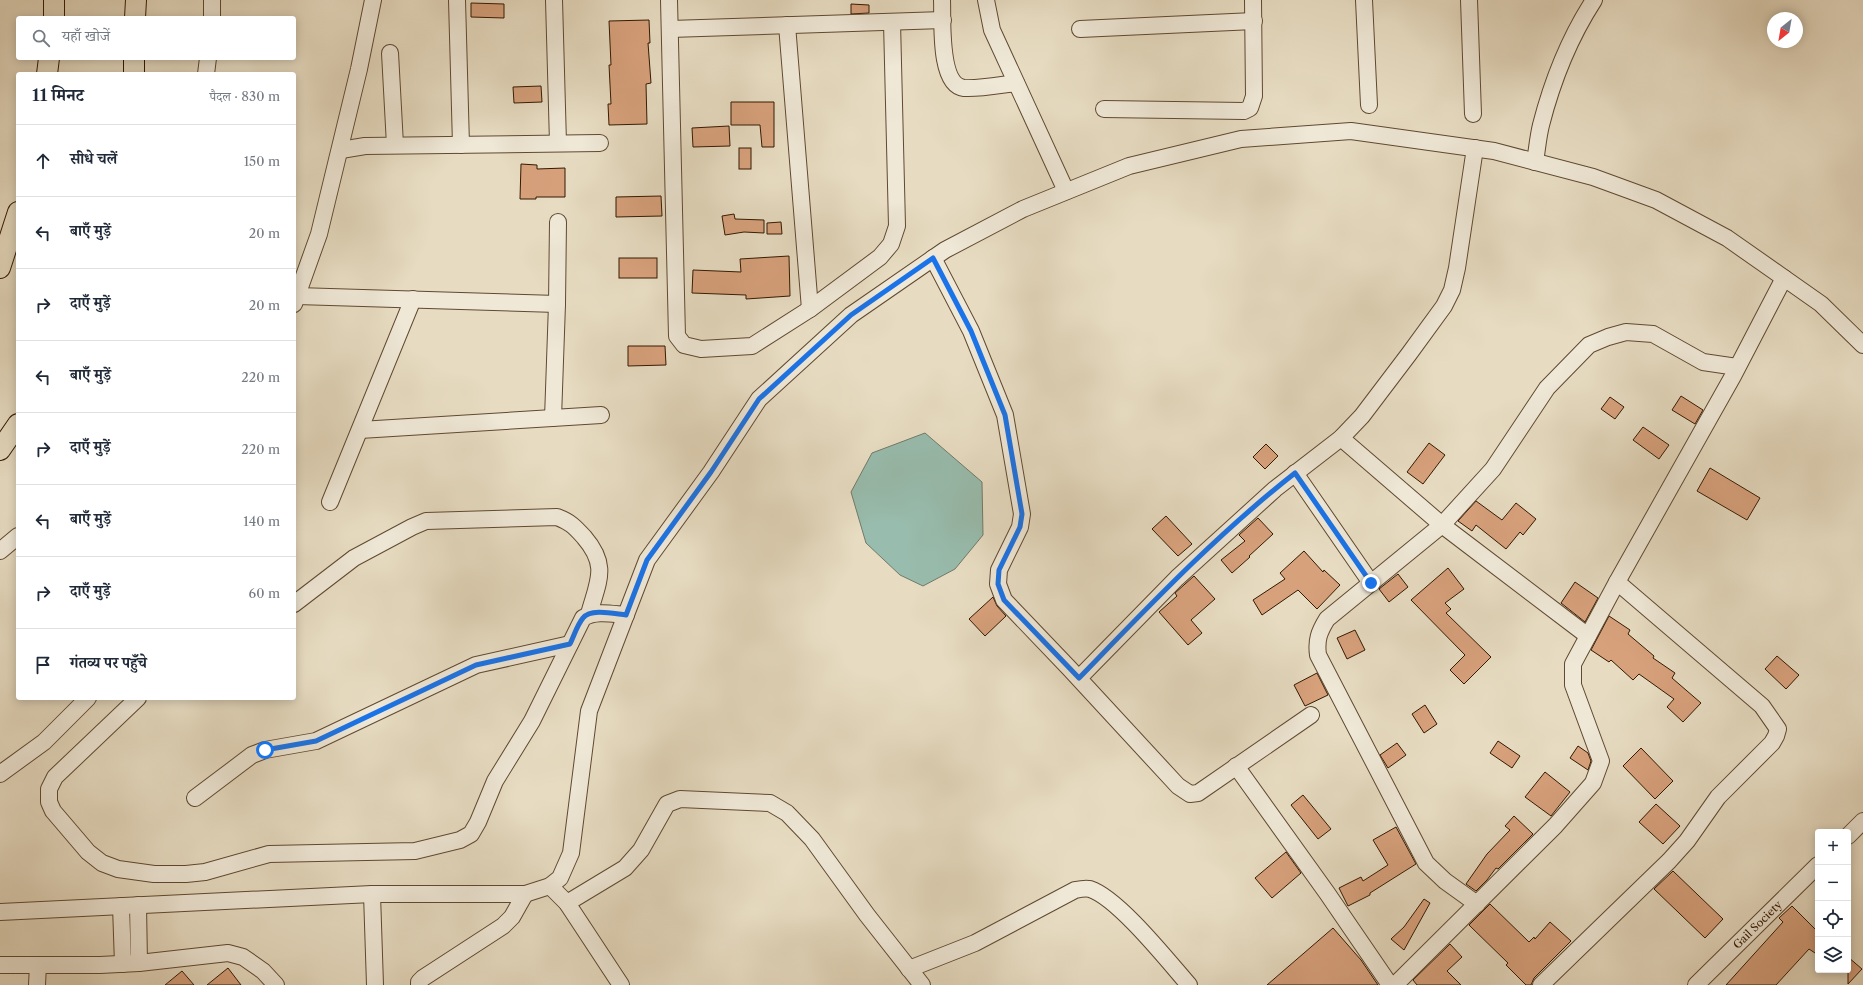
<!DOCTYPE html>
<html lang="hi">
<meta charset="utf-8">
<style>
:root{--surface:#fff;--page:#f2f2f3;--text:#1f2937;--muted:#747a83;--line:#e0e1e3}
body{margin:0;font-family:"Libre Caslon Text","Noto Serif Devanagari",serif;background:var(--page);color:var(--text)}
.controls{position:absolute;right:12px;bottom:12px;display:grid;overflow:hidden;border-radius:4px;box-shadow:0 2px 10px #0003}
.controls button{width:36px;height:36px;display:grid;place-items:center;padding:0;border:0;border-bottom:1px solid var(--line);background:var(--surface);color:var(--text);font:20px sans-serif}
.compass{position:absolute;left:1767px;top:12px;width:36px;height:36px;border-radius:50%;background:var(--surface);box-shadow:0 2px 10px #0003;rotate:211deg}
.stop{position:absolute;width:12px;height:12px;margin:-9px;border:3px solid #1a73e8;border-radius:50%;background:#fff}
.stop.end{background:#1a73e8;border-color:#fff;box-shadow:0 1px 4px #0008}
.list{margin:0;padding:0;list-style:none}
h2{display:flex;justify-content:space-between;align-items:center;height:52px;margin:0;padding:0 16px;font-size:17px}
h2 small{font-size:13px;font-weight:400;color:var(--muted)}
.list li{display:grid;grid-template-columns:26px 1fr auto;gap:12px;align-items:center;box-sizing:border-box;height:72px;padding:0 16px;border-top:1px solid var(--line)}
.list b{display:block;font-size:15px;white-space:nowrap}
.list em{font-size:13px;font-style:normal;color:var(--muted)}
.icon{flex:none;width:22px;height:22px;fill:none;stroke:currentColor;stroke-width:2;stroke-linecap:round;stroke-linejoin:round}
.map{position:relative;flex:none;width:1863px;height:985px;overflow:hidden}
.search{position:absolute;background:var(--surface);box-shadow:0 2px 10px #0003;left:16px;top:16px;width:280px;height:44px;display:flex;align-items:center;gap:10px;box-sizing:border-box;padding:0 14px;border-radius:4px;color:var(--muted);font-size:15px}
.panel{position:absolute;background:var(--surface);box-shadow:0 2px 10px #0003;left:16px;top:72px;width:280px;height:628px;border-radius:4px}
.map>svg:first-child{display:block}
</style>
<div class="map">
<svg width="1863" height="985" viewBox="0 0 1863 985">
<rect width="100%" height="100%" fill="#e7dcc2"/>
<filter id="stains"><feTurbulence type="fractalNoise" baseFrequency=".005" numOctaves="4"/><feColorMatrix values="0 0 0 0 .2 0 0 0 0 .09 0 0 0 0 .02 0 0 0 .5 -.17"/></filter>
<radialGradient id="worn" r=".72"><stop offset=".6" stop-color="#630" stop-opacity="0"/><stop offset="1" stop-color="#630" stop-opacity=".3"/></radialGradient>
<polygon fill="#98bcad" stroke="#707a68" points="925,433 982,482 983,535 955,569 923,586 900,575 866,543 851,492 872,453"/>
<g fill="#d7a17c" stroke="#331800">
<polygon points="471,3 504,4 504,18 471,17"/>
<polygon points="851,4 869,5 869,13 851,14"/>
<polygon points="649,20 650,43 648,43 651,83 646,84 647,124 609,125 608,104 611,104 609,65 611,65 609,21"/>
<polygon points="541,86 542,102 514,103 513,87"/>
<polygon points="731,102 774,102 774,147 762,147 760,125 731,125"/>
<polygon points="729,126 730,146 693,147 692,128"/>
<rect x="739" y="148" width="12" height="21"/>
<polygon points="521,164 537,165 537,169 565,168 565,197 536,197 536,199 520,199"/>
<polygon points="661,196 662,216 616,217 616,197"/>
<polygon points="734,214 735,219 764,220 764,233 744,232 725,235 722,216"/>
<polygon points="781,222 782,234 767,234 767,223"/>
<polygon points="789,256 790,296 746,299 746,295 692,293 693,270 741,272 740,259"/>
<rect x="619" y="258" width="38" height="20"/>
<polygon points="628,346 665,346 666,365 628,366"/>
<polygon points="1681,396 1703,410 1695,424 1672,410"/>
<polygon points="1610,397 1624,407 1615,419 1601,409"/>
<polygon points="1643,427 1669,445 1659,459 1633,440"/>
<polygon points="1429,443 1445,455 1423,484 1407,472"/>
<polygon points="1266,444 1278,456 1265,469 1253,457"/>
<polygon points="1710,468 1760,498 1747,520 1697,491"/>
<polygon points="1476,501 1502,520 1516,503 1536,519 1523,535 1520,532 1506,549 1476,525 1472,531 1458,521"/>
<polygon points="1166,516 1192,544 1178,556 1152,529"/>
<polygon points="1258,518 1273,534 1249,556 1250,557 1232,573 1221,560 1245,541 1239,535"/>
<polygon points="1304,551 1323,572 1324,570 1340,585 1317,609 1298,590 1262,615 1253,600 1285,579 1280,573"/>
<polygon points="1448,568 1464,589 1445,603 1451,609 1446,613 1491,657 1464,684 1450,670 1465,655 1411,600"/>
<polygon points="1398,574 1408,587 1389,602 1379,589"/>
<polygon points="1194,576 1215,599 1191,620 1202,633 1188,645 1159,612 1177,596 1175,593"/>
<polygon points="1575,582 1598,598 1585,622 1561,603"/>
<polygon points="993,597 997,606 1006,616 985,636 969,619"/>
<polygon points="1609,616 1630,630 1628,634 1654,656 1653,658 1675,673 1672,678 1701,703 1683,722 1667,707 1674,699 1639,674 1633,680 1611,660 1609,662 1591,650"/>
<polygon points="1355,630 1365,650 1347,659 1337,638"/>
<polygon points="1777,656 1799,675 1786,689 1765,669"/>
<polygon points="1317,673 1328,695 1305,706 1294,685"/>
<polygon points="1425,705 1437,724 1424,733 1412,714"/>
<polygon points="1498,741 1520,756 1512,768 1490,753"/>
<polygon points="1397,743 1406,755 1388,768 1380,755"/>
<polygon points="1578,746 1588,753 1591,761 1588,770 1570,758"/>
<polygon points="1641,748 1673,781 1655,799 1623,766"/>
<polygon points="1545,772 1570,792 1551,816 1525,797"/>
<polygon points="1303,795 1331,829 1318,839 1291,805"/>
<polygon points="1656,804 1680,826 1663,844 1639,822"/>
<polygon points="1514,816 1533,834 1498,869 1496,868 1487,880 1476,891 1466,884 1487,854 1510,830 1505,826"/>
<polygon points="1396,827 1416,864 1370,893 1370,895 1348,906 1339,888 1361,877 1363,881 1388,865 1373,840"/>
<polygon points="1286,852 1301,873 1272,898 1255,878"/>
<polygon points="1673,871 1723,919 1705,938 1654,889"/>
<polygon points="1424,899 1430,903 1404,950 1391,939 1404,927"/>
<polygon points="1490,904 1529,942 1534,937 1535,939 1550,922 1571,941 1534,978 1531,985 1526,985 1506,965 1508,963 1469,925"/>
<polygon points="1792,906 1818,932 1818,955 1809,949 1776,985 1726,985 1783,922 1779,918"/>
<polygon points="1333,928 1361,960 1378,985 1267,985"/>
<polygon points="1450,944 1462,957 1447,971 1461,985 1417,985 1413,980"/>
<polygon points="1848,957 1862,969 1848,984"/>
<polygon points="228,968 241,985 207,985"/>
<polygon points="182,971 194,985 165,985"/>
</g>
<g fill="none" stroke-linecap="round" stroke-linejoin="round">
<g stroke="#604930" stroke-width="18">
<g id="minor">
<polyline points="212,0 212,18"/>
<polyline points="457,0 461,145"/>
<polyline points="554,0 558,143"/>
<polyline points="669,0 677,336 684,345 701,349 752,346 810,309 880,257 891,244 897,226 892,22"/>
<path d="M 942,0 C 943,19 938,85 964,88 C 979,89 1000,85 1016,83"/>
<polyline points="986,0 992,30 1066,191"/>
<polyline points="1364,0 1369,105"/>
<polyline points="1469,0 1473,114"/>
<polyline points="787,25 810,309"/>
<polyline points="670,29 943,20"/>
<polyline points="1080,29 1254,21"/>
<polyline points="390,53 395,145"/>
<polyline points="206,74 208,58"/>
<polyline points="1104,109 1244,111 1250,108 1254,96 1253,0"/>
<polyline points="341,150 365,146 600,143"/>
<path d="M 1535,162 C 1537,150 1538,137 1541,125 C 1552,82 1570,37 1594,0"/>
<polyline points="933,258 971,331 1005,415 1022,514 1020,527 999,570 998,584 1004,600 1069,668 1178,786 1190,794 1198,793 1311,715"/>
<polyline points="297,296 557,304"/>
<polyline points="294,304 319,234 359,69 373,0"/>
<polyline points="553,418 557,304 558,222"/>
<polyline points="360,430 601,415"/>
<polyline points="1341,438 1442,525 1588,636"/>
<polyline points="1295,473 1371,583"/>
<polyline points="330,502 413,299"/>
<polyline points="0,551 18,536"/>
<path d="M 294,604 L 354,558 L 412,527 L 426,521 L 557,517 C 570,522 574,526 584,537 C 609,566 598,581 589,614"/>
<polyline points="1079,678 1177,578 1275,489 1341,438 1362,416 1409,354 1444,306 1452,290 1457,268 1475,148"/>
<path d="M 138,698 L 55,777 L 49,789 L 49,802 L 53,811 L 88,852 L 102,863 L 118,869 L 154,874 L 186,874 L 205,872 L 269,854 L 415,851 L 460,840 L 471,834 L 478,822 L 495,781 L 532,721 L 583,618 C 596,610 612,614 626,615"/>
<polyline points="1236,766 1327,893 1390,985"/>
<polyline points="0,774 44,742 88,698"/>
<polyline points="195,798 252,755 265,750 316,741 476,665 570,644"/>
<polyline points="1848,836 1863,821"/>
<polyline points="550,886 567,903 621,985"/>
<polyline points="372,894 375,985"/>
<polyline points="567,903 625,868 641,850 667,804 680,799 770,803 787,813 812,839 867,915 922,985"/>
<path d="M 1477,904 L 1445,881 L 1426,863 L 1318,655 C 1316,640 1319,632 1327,619 L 1442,525 L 1493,469 L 1547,388 L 1589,345 L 1608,337 L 1626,332 L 1653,334 L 1703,362 L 1737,367"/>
<polyline points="138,905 139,963"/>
<polyline points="121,906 123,964"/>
<polyline points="0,912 372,894 525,894 550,886 560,878 571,853 589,711 647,560 711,472 759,399 851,315 945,250 1023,209 1129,166 1241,139 1351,131 1494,151 1593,177 1656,200 1727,238 1784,278 1821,304 1863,345"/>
<polyline points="0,965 100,965 139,963 228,953 243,957 263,971 276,985"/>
<path d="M 909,969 L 975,943 L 1075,890 C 1080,889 1086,888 1090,889 C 1118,898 1168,961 1189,985"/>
<polyline points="37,985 38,965"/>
<polyline points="419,985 419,982 423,978 503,926 512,917 525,894"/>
<polyline points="1395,985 1555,826 1593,783 1601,761 1573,685 1573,664 1617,582 1733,376 1784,278"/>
<polyline points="1541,985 1669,861 1687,841 1718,797 1772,743 1776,736 1778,729 1762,706 1617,582"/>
<path id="s1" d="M 1696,985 L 1818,865"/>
</g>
</g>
<g stroke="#331800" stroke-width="22">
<g id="major">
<polyline points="54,0 54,18"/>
<polyline points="135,18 136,0"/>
<polyline points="47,74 49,58"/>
<polyline points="134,74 134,58"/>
<polyline points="0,268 18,212"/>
<polyline points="0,450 18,424"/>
</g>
</g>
<use href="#minor" stroke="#efe8d7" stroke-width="16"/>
<use href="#major" stroke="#e7dcc2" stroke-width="20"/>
</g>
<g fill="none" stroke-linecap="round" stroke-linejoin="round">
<path stroke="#1a73e8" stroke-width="5" d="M 265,750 L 316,741 L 476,665 L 570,644 C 574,636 577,625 583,618 C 591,608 615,614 626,615 L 647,560 L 711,472 L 759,399 L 851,315 L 933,258 L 971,331 L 1005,415 L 1022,514 L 1020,527 L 999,570 L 998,584 L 1004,600 L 1079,678 C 1148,607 1217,534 1295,473 L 1371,583"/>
</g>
<g text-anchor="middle" stroke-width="3" stroke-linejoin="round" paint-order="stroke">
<g font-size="11" fill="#331800" stroke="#efe8d7">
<text dy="4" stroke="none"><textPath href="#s1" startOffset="86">Gail Society</textPath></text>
</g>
</g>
<rect width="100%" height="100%" filter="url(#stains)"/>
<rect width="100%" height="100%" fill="url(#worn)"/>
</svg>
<div class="controls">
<button>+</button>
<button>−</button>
<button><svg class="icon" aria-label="locate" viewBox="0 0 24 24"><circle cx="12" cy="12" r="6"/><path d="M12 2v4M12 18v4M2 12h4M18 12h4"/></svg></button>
<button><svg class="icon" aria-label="layers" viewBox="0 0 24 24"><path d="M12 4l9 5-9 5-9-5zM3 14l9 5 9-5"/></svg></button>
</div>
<svg class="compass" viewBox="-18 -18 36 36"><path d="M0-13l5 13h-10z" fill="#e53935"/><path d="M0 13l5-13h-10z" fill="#747a83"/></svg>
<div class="stop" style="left:265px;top:750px"></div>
<div class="stop end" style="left:1371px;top:583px"></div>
<div class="search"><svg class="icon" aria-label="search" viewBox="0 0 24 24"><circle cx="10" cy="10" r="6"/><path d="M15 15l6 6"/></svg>यहाँ खोजें</div>
<section class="panel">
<h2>11 मिनट<small>पैदल · 830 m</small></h2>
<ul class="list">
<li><svg class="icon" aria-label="ahead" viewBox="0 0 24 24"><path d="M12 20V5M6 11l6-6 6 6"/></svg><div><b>सीधे चलें</b></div><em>150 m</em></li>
<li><svg class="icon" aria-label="left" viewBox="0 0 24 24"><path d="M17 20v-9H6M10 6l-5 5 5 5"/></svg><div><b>बाएँ मुड़ें</b></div><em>20 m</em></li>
<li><svg class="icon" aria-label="right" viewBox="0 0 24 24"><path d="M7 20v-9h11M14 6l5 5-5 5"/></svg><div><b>दाएँ मुड़ें</b></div><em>20 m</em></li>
<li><svg class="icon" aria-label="left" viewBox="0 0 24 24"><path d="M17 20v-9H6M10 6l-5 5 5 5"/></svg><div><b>बाएँ मुड़ें</b></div><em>220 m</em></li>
<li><svg class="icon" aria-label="right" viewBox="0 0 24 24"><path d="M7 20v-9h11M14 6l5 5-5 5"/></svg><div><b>दाएँ मुड़ें</b></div><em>220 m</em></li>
<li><svg class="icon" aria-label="left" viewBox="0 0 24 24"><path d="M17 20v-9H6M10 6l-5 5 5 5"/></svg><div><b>बाएँ मुड़ें</b></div><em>140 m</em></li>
<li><svg class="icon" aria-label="right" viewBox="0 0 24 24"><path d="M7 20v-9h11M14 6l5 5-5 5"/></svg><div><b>दाएँ मुड़ें</b></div><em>60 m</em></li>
<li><svg class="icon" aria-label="arrive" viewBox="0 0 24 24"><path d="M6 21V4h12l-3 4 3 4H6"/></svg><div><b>गंतव्य पर पहुँचे</b></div></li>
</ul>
</section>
</div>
